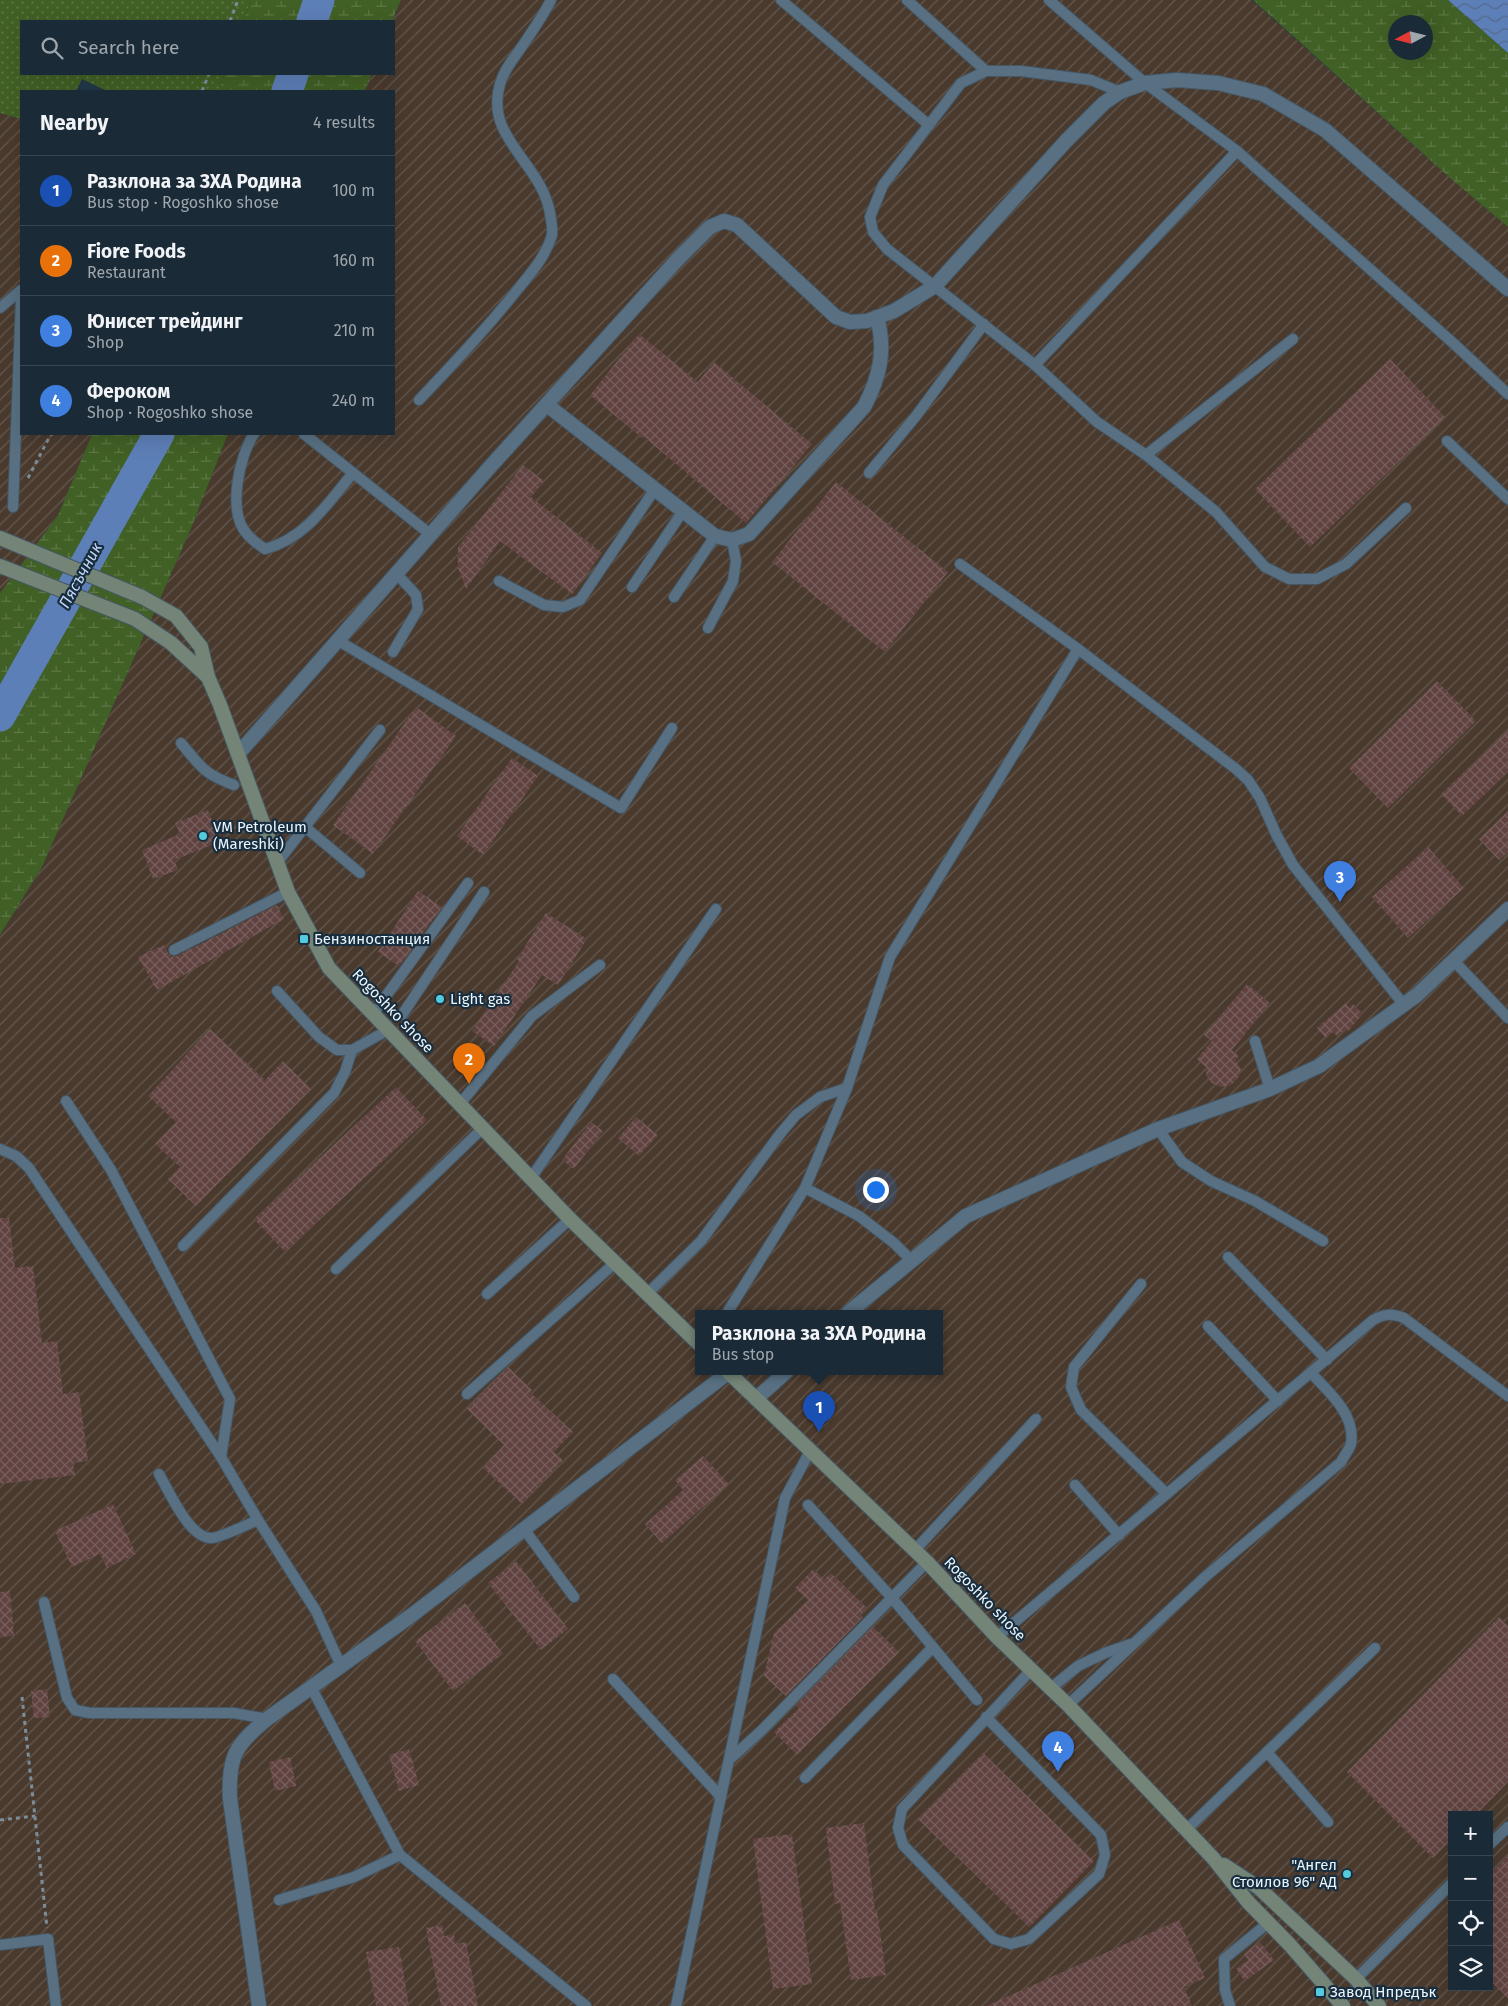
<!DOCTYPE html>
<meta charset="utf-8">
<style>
:root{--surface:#1a2a37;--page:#23323f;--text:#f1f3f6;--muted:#9fa7ad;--line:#384652;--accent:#8bbbb9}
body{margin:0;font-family:"Fira Sans",sans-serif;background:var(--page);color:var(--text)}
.controls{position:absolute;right:15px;bottom:15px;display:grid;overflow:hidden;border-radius:0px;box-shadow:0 5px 20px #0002}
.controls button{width:45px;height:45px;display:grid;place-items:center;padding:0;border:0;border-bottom:1px solid var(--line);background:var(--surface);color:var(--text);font:25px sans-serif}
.compass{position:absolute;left:1388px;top:15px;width:45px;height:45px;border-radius:50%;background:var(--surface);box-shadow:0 5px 20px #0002;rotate:263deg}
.you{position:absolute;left:875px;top:1189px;width:18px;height:18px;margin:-12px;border:4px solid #fff;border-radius:50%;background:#1a73e8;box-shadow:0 0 0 8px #1a73e833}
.badge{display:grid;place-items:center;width:32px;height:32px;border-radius:50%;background:var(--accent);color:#fff;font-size:16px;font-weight:700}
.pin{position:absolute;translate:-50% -41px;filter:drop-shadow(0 1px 2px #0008)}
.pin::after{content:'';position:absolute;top:26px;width:18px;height:15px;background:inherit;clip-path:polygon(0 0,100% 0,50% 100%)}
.popup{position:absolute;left:695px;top:1310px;width:248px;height:65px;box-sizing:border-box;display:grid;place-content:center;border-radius:0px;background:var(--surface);filter:drop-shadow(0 1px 4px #0005);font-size:16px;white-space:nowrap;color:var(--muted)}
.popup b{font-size:19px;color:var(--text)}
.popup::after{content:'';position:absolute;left:50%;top:100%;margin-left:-10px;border:10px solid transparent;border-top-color:var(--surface)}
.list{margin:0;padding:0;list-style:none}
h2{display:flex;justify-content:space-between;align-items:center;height:65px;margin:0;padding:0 20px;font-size:21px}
h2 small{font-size:16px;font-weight:400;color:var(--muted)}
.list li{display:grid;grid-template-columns:32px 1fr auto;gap:15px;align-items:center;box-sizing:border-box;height:70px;padding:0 20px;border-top:1px solid var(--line)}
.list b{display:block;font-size:19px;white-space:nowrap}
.list p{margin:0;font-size:16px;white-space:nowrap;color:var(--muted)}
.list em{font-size:16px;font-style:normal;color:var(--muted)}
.icon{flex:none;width:28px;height:28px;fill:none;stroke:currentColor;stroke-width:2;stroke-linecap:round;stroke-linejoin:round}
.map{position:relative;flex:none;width:1508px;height:2006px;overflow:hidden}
.search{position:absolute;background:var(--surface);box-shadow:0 5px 20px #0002;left:20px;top:20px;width:375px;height:55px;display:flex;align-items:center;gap:12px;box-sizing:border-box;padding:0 18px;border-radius:0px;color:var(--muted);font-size:19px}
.panel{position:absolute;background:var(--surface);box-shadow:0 5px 20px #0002;left:20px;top:90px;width:375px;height:345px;border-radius:0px}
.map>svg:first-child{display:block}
</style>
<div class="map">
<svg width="1508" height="2006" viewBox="0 0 1508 2006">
<defs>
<pattern id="industrial-furrows" width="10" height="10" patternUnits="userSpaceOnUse" patternTransform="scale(1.25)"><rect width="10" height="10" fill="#4a3a2e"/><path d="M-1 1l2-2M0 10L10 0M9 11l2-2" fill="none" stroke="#64574d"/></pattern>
<pattern id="grass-dots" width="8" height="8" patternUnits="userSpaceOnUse" patternTransform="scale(1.25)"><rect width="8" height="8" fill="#416025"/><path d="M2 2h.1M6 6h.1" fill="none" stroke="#5d7746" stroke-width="1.8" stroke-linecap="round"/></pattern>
<pattern id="wetland-marsh" width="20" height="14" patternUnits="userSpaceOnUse" patternTransform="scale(1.25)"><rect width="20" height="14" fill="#416025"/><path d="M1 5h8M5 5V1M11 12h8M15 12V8" fill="none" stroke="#5d7746"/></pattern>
<pattern id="water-waves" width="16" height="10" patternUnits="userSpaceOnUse" patternTransform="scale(1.25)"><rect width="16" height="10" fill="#5d7fb7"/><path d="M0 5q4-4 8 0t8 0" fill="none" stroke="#546a8c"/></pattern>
<pattern id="building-cross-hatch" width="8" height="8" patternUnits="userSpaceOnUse" patternTransform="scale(1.25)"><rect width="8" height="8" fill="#604341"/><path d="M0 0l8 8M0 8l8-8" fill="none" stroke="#775f5d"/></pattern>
</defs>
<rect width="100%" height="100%" fill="#223849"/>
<g fill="url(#industrial-furrows)" fill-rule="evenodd">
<path d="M 401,0 L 1252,0 L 1450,178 L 1508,227 L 1508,2006 L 0,2006 L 0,935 L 42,867 L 190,531 L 228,434 L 394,434 L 394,91 L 365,91 L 372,74 L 394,74 L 392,21 ZM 699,1313 L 939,1313 L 939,1371 L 699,1371 ZM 1452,1815 L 1489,1815 L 1489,1987 L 1452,1987 Z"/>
<polygon points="0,113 21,119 21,434 92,434 58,515 0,593"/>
</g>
<polygon fill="url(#grass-dots)" points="0,0 251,0 243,21 21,21 21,74 224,74 218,91 107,91 82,79 76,91 21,91 21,119 0,113"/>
<g fill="url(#wetland-marsh)" fill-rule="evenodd">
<polygon points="251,0 401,0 392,21 243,21"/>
<path d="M 1253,0 L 1448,0 L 1508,53 L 1508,227 L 1450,178 ZM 1396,22 L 1426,22 L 1426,52 L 1396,52 Z"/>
<polygon points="224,74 372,74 365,91 218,91"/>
<polygon points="92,434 228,434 190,531 42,867 0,935 0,593 58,515"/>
</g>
<polygon fill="url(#water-waves)" points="1448,0 1508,0 1508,53"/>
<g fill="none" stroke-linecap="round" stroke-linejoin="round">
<g stroke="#5d7fb7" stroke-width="31">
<polyline points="312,21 319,0"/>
<polyline points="287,91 293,74"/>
<polyline points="0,716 159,434"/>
</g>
</g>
<g fill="url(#building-cross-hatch)">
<polygon points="639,334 698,382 714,362 812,444 746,523 643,436 642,438 590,395"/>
<polygon points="1390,359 1445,417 1310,547 1255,489"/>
<polygon points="523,465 544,481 531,497 602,553 572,594 500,541 466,589 458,568 458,547"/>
<polygon points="836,482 948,572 885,652 772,562"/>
<polygon points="1437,681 1476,721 1388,808 1349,768"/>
<polygon points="416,707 456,736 373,854 333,825"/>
<polygon points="1508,731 1508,772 1462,816 1441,794"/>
<polygon points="512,758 538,776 483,855 457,836"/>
<polygon points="208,810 220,842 174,860 178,870 153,879 142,850 180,834 175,823"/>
<polygon points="1508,811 1508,852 1499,860 1479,839"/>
<polygon points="1428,847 1464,888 1408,938 1372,897"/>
<polygon points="418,891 442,907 399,966 378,952"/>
<polygon points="277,905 284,919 157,990 138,957 164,945 170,957 177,956"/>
<polygon points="546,913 587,939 558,985 542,975 494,1046 472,1031 519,961 517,959"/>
<polygon points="1247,984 1270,1003 1232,1050 1239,1056 1235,1060 1241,1069 1238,1078 1231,1085 1221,1087 1212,1083 1206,1075 1207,1068 1197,1059 1212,1041 1204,1035"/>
<polygon points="1346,1003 1349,1008 1353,1004 1363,1014 1348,1031 1343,1031 1337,1036 1333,1032 1326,1038 1317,1028"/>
<polygon points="210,1029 265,1080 283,1061 311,1089 196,1206 168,1179 180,1167 155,1144 176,1122 148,1096"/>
<polygon points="396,1087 427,1120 285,1252 254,1219"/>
<polygon points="636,1117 658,1135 639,1156 618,1138"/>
<polygon points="591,1122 603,1131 574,1169 562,1160"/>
<polygon points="0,1218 9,1218 15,1268 33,1266 42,1343 57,1341 63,1394 79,1392 88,1461 73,1463 75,1475 0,1484"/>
<polygon points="508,1367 532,1390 530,1392 573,1432 554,1452 563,1460 522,1504 483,1468 504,1445 467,1409"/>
<polygon points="703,1456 729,1484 662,1543 645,1524 683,1490 675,1480"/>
<polygon points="113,1504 136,1554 107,1568 100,1554 72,1567 55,1531"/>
<polygon points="516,1561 568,1629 541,1650 488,1583"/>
<polygon points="813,1569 824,1579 831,1573 867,1608 860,1614 863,1617 786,1696 764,1676 774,1633 808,1600 795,1588"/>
<polygon points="10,1591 14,1636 0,1637 0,1592"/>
<polygon points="465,1603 503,1654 453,1691 415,1641"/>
<polygon points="1499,1617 1508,1626 1508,1782 1476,1815 1452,1815 1452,1839 1433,1858 1347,1772"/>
<polygon points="873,1627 899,1652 797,1755 774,1732 799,1708 796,1705"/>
<polygon points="47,1689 50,1717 34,1718 31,1691"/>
<polygon points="409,1749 419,1785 399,1791 389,1755"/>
<polygon points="983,1753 1094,1861 1029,1927 918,1819"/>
<polygon points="290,1757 296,1786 275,1791 269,1762"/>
<polygon points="864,1823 875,1910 877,1910 886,1975 851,1980 840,1903 835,1904 826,1828"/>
<polygon points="792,1834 812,1984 773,1989 753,1839"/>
<polygon points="1508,1856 1508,1998 1489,1979 1489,1875"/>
<polygon points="1179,1920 1205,1978 1184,1987 1192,2006 986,2006"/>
<polygon points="442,1925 444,1936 454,1934 455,1944 466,1942 478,2006 441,2006 426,1928"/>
<polygon points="1260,1942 1274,1960 1245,1981 1236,1969 1248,1960 1244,1954"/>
<polygon points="399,1947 409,2006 376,2006 366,1952"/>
</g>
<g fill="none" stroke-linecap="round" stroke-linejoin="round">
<g stroke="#445765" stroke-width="12">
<g id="service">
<polyline points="781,0 929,125"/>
<polyline points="907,0 986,71"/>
<polyline points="1049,0 1145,83 1237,151 1452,342 1508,394"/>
<polyline points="1120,92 1091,80 1021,71 986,71 961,83 883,185 870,217 873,232 887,249 1035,365 1097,422 1146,455 1216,512 1265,567 1289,579 1317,579 1346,564 1406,508"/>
<polyline points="0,308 21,290"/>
<polyline points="1035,365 1237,151"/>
<path d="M 419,400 C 453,364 487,328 518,289 C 531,273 546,256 552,235 C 553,228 551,220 550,213 C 541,162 484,138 500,84 C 504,69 515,57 523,45 C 533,30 543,16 551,0"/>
<path d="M 254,434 C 239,456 227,512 247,534 C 252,540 259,545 265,549 C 306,538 327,504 353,473"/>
<polyline points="304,434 430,534"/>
<polyline points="1447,441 1508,499"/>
<polyline points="1146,455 1293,339"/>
<polyline points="869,473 916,416 984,324"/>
<polyline points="13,507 21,300"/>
<polyline points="960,564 1078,649 1236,769 1248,780 1260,798 1276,834 1293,865 1404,1005"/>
<polyline points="499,581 544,605 563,607 580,600 655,489"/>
<polyline points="632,587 683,511"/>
<polyline points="674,597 715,536"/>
<polyline points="708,628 733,581 736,561 732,540"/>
<polyline points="337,640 621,808 672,728"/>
<polyline points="393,652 418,609 416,595 396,573"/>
<path d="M 181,743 C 201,767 204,774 234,785"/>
<polyline points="305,827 360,873"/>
<polyline points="277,863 380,730"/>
<polyline points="174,950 288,892"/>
<polyline points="1453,960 1508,1018"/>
<polyline points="277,991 319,1037 337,1050 352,1050 388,1030"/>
<polyline points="373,1014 468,883"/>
<polyline points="402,1015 484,892"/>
<polyline points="1255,1041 1270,1089"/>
<polyline points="66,1101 111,1170 230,1399 221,1457"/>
<polyline points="460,1104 532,1016 600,965"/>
<polyline points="1158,1129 1182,1162 1211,1181 1255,1201 1323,1241"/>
<polyline points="0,1149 16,1156 29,1168 221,1457 258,1520 316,1611 341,1666"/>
<polyline points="531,1178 716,909"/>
<polyline points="805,1188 859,1216 894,1243 912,1261"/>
<polyline points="183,1246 334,1093 345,1072 352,1050"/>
<polyline points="1228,1257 1327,1360"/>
<polyline points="336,1269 483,1128"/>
<polyline points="1141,1284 1074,1367 1071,1387 1081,1410 1167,1494"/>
<polyline points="648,1293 701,1241 780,1134 796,1115 820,1097 847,1088"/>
<polyline points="487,1294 570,1219"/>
<polyline points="727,1313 805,1188 847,1088 890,957 1078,649"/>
<polyline points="1208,1326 1278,1401"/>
<polyline points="467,1394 616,1262"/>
<path d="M 159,1474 C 169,1491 189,1538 211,1538 C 220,1538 248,1524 258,1520"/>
<polyline points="1075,1485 1119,1535"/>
<polyline points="808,1505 892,1598 977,1700"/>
<polyline points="524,1529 574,1597"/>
<polyline points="915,1550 1036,1419"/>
<polyline points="44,1602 67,1698 75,1710 90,1713 234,1713 267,1719"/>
<path d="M 997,1637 L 1373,1320 C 1384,1314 1391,1313 1404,1318 L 1508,1396"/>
<polyline points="613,1679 721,1797"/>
<polyline points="311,1687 400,1855 586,2006"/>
<polyline points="1051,1688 1078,1666 1105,1653 1131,1644"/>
<path d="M 1068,1705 L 1205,1577 L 1341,1462 C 1344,1456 1349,1450 1351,1444 C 1356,1415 1329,1392 1311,1373"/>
<polyline points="986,1717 1101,1835 1105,1855 1099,1874 1029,1939 1011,1944 994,1939 903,1845 898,1828 902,1809 1032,1669"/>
<polyline points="1267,1752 1328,1822"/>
<polyline points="729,1760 761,1731 927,1562"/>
<polyline points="805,1778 933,1647"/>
<polyline points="1186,1830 1375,1648"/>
<polyline points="1489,1845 1508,1827"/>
<polyline points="279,1900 354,1877 400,1855"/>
<polyline points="0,1945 48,1939 56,2006"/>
<polyline points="1356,1979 1452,1883"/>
<polyline points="676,2006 785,1498 810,1451"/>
<polyline points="1230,2006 1225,1990 1224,1959 1268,1923"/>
</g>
</g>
<g stroke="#445765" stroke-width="16">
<g id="minor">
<path d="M 547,405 L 715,536 L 732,540 L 749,534 L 864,407 C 880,377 886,350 877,317"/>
<polyline points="238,754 489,468 677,260 710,227 724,221 737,225 836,317 850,322 867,321 894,311 935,286 1066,141 1104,103 1120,92 1145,83 1177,80 1218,83 1263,94 1325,130 1508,289"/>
<polyline points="848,1313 966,1216 1158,1129 1270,1089 1319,1066 1417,995 1508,909"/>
<polyline points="756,1399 787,1371"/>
<path d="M 259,2006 L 230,1799 C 228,1757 235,1745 267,1719 L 412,1615 L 729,1372"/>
</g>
</g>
<g stroke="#445765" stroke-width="16">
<g id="secondary">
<polyline points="0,538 142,597 176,616 201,647 208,677 220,705 288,892 329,968 570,1219 699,1344"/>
<polyline points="0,566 135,619 171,643 208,677"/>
<polyline points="727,1371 927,1562 997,1637 1068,1705 1213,1858 1248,1902 1290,1945 1343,2006"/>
<polyline points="1224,1865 1259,1888 1356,1979 1379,2006"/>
</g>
</g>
<g stroke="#7c8d9a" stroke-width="3" stroke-dasharray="4 4" stroke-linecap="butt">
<polyline points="230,21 238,0"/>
<polyline points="202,91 209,74"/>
<polyline points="28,478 51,434"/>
<polyline points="22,1697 47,1928"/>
<polyline points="0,1820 35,1816"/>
</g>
<use href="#service" stroke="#587082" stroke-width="10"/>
<use href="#minor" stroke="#587082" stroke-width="14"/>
<use href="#secondary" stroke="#748476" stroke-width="14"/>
</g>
<g fill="#54cadd" stroke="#182e3e" stroke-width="2">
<circle cx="203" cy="836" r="5"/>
<rect x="299" y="934" width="10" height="10" rx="2.5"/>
<circle cx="440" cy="999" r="5"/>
<circle cx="1347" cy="1874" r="5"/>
<rect x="1315" y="1987" width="10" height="10" rx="2.5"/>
</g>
<g text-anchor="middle" stroke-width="4.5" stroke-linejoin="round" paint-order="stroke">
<g font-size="15" fill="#eaf5fd" stroke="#182e3e" text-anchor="start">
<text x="213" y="832">VM Petroleum<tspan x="213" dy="17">(Mareshki)</tspan></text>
<text x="314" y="944">Бензиностанция</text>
<text x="450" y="1004">Light gas</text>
<text x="1337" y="1870" text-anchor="end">"Ангел<tspan x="1337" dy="17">Стоилов 96" АД</tspan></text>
<text x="1330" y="1997">Завод Нпредък</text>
</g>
<g font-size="15" fill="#eaf5fd" stroke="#182e3e">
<text transform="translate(393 1011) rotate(46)" y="5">Rogoshko shose</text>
<text transform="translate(985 1599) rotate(46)" y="5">Rogoshko shose</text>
</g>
<g font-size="16" font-style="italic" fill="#c2d6f6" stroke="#182e3e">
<text transform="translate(80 575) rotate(-61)" y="6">Пясъчник</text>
</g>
</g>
</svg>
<div class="controls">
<button>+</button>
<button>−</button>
<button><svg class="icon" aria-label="locate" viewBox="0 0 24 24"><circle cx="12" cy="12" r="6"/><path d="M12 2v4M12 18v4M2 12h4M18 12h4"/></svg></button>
<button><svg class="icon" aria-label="layers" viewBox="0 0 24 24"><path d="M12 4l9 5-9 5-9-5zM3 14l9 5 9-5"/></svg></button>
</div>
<svg class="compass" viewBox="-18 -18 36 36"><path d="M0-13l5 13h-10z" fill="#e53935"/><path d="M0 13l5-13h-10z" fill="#9fa7ad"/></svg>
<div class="you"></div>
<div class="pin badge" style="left:819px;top:1432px;background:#1a4fb4">1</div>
<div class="popup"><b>Разклона за ЗХА Родина</b>Bus stop</div>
<div class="pin badge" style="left:469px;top:1084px;background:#e8710a">2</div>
<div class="pin badge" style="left:1340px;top:902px;background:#3f7fe0">3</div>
<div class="pin badge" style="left:1058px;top:1772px;background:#3f7fe0">4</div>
<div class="search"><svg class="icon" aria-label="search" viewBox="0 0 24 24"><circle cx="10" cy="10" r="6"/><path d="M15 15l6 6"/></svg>Search here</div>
<section class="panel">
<h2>Nearby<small>4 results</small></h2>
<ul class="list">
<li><span class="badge" style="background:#1a4fb4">1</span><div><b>Разклона за ЗХА Родина</b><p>Bus stop · Rogoshko shose</p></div><em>100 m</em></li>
<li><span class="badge" style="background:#e8710a">2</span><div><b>Fiore Foods</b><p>Restaurant</p></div><em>160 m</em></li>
<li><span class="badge" style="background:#3f7fe0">3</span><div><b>Юнисет трейдинг</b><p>Shop</p></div><em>210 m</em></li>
<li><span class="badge" style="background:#3f7fe0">4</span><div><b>Фероком</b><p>Shop · Rogoshko shose</p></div><em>240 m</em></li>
</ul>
</section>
</div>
